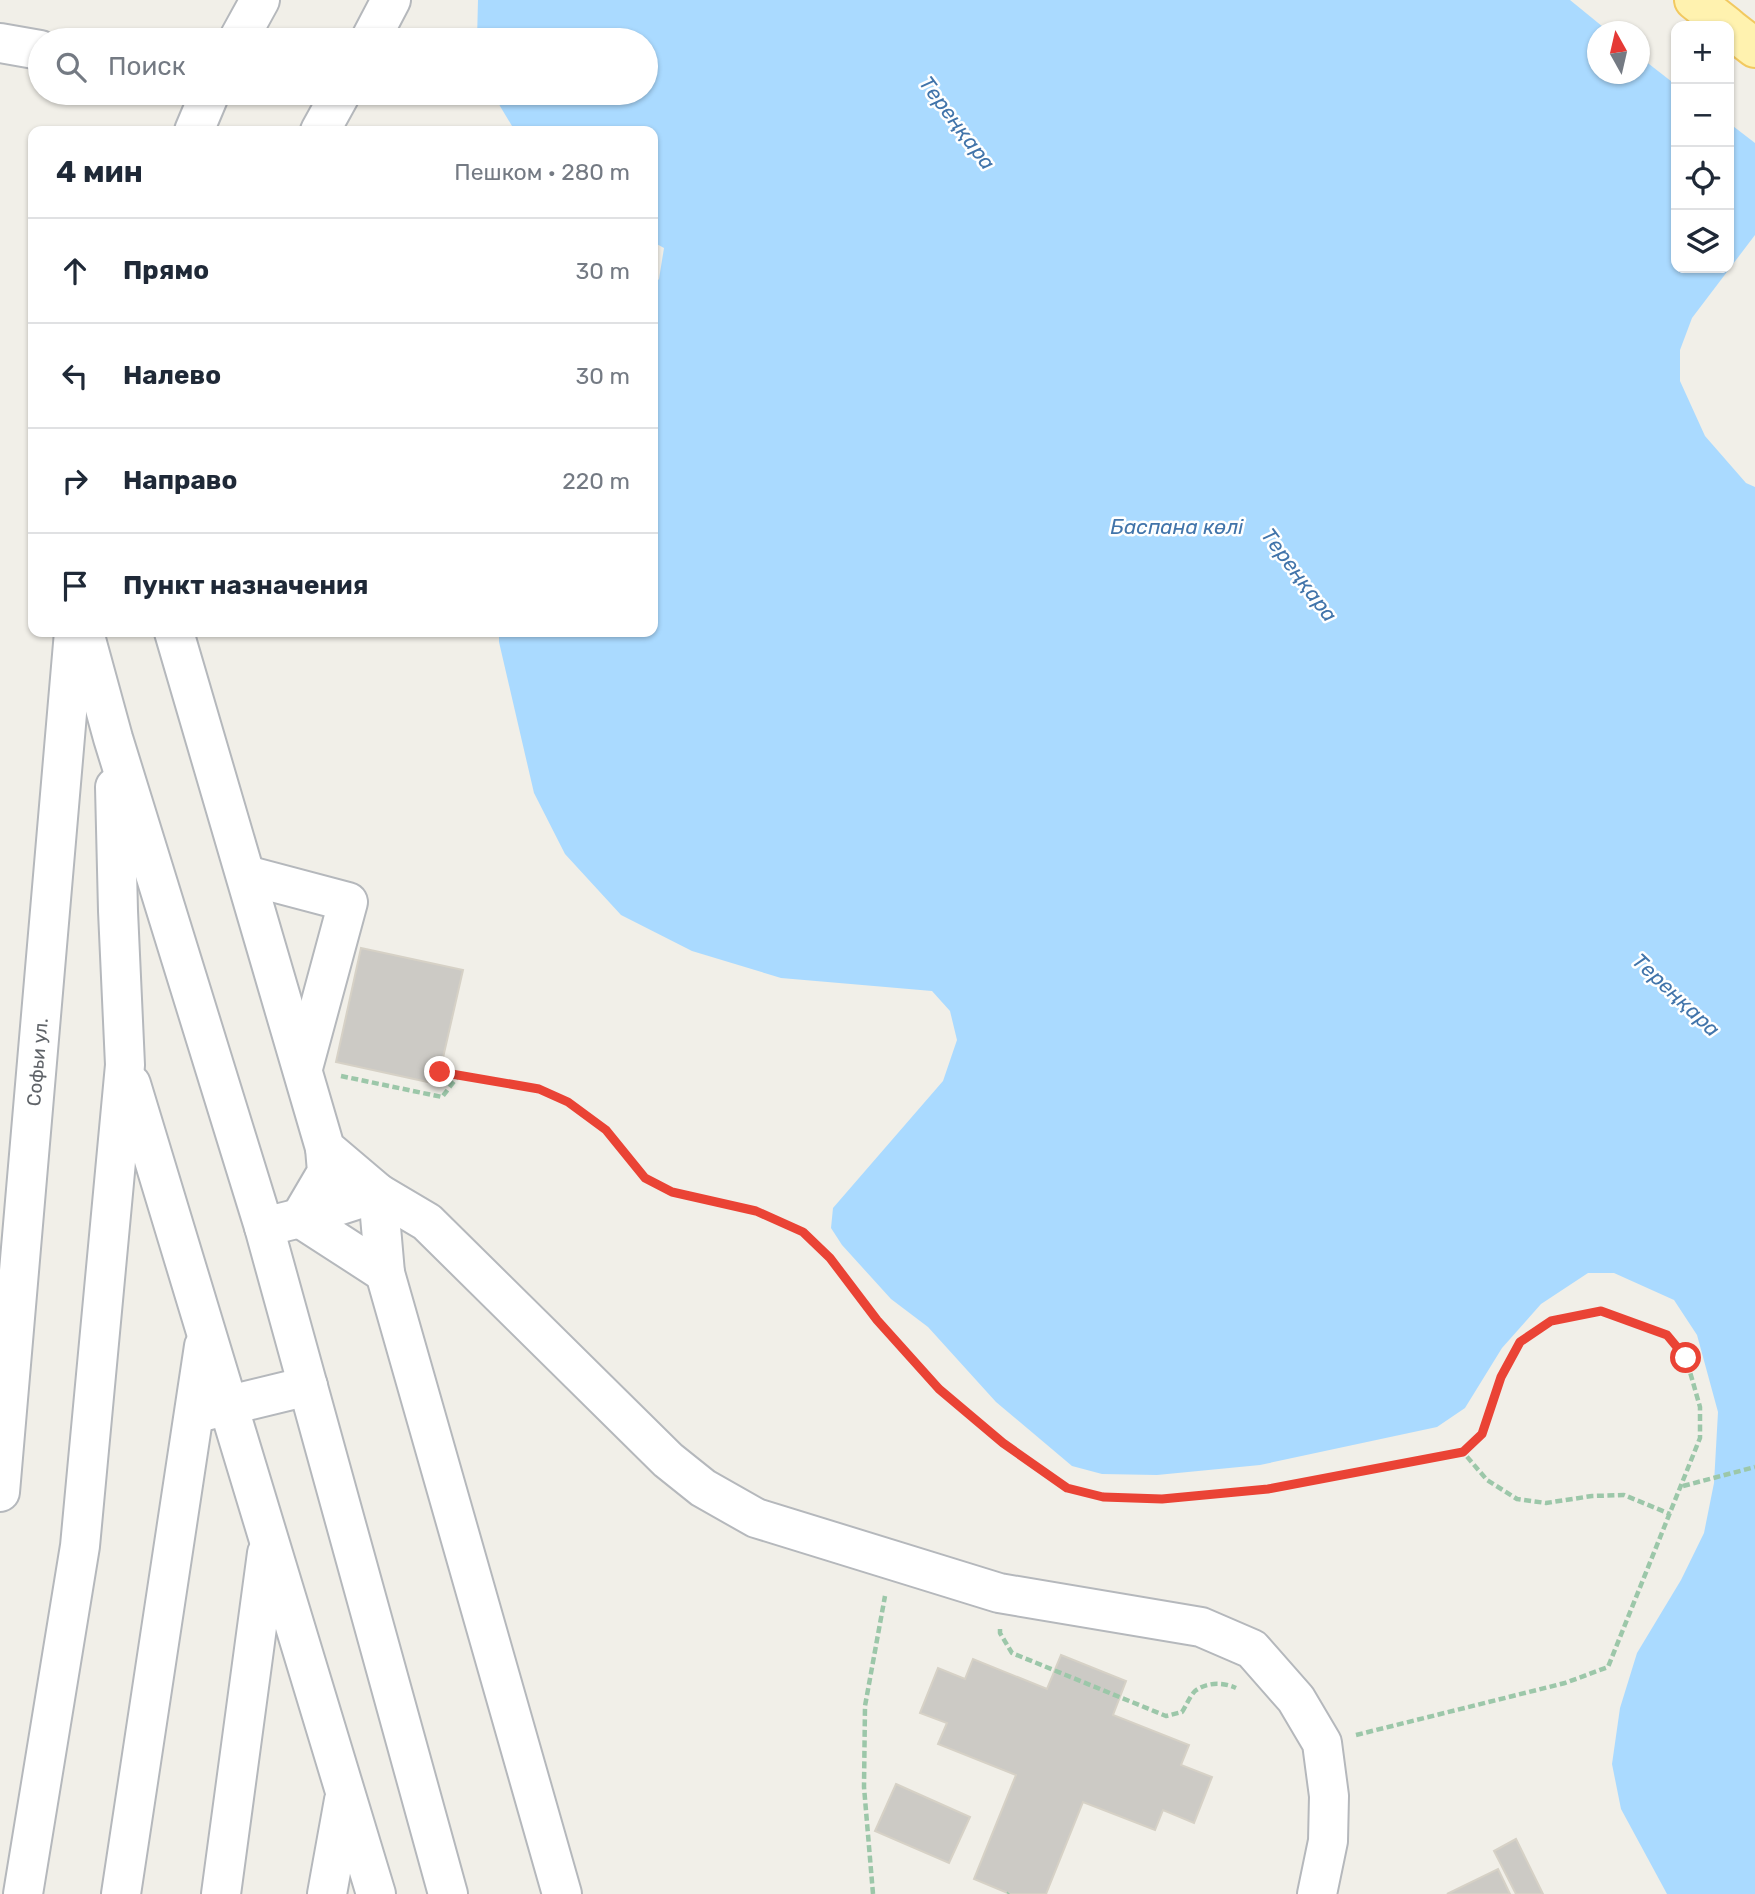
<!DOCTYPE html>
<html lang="ru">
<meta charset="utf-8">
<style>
:root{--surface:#fff;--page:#f6f6f7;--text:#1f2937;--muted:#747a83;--line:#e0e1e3}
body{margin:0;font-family:Rubik,sans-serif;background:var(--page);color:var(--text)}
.controls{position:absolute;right:21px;top:21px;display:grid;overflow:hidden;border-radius:14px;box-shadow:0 2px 5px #0004}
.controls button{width:63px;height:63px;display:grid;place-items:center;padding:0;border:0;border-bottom:2px solid var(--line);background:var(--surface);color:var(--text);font:35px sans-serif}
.compass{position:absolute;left:1587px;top:21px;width:63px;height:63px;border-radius:50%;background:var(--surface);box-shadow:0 2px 5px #0004;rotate:352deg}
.stop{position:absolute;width:21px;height:21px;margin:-16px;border:5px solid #ea4335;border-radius:50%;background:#fff}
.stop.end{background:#ea4335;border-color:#fff;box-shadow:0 2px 7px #0008}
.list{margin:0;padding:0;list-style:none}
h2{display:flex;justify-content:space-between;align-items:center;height:91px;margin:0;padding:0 28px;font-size:30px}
h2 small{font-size:23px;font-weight:400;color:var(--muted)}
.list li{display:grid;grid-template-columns:46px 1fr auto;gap:21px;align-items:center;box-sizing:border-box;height:105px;padding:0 28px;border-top:2px solid var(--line)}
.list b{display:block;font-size:26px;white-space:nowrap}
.list em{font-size:23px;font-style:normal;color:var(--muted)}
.icon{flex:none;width:38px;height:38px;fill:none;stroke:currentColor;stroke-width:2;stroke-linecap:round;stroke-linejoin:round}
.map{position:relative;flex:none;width:1755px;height:1894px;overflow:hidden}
.search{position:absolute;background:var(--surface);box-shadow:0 2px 5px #0004;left:28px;top:28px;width:630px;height:77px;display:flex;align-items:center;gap:18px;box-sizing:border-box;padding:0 24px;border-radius:38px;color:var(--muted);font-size:26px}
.panel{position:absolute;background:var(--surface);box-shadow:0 2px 5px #0004;left:28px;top:126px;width:630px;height:511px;border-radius:14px}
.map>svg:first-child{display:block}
</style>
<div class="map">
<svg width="1755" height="1894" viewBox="0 0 1755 1894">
<rect width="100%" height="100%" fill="#f1efe8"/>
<polygon fill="#aadaff" points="478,0 1570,0 1608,31 1598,32 1598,74 1640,74 1640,57 1676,85 1676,268 1729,268 1729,123 1755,143 1755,235 1692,318 1680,350 1680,381 1705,436 1746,483 1755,487 1755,1894 1667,1894 1621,1809 1612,1764 1620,1708 1637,1653 1681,1580 1704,1533 1714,1483 1718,1412 1697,1335 1674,1300 1614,1273 1588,1273 1541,1304 1502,1348 1465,1408 1437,1427 1260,1465 1157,1475 1102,1474 1072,1466 996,1402 928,1327 891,1299 842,1245 831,1228 833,1208 943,1081 957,1040 950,1011 932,991 781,978 692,951 621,915 565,854 534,793 499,642 499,632 653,632 653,286 659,279 664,248 653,242 653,131 515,131 497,101 494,93 646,93 646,40 477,40"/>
<g fill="#cccac5" stroke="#d6d1c6" stroke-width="2">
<polygon points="361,948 463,970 437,1084 336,1062"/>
<polygon points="1061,1655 1126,1681 1113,1715 1189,1745 1181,1765 1212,1777 1194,1823 1163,1810 1155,1830 1083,1802 1046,1894 1010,1894 974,1879 1016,1775 938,1744 947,1723 920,1713 938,1668 965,1679 973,1659 1047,1689"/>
<polygon points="896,1784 970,1817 949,1863 875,1831"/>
<polygon points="1516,1839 1543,1894 1516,1894 1494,1851"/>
<polygon points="1498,1869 1510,1894 1447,1894"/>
</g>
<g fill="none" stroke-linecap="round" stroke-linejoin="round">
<g stroke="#b5b8bc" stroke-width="42">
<g id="minor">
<polyline points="238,40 260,0"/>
<polyline points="370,40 391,0"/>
<polyline points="0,43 40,50"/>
<polyline points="194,131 210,93"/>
<polyline points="320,131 341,93"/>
<polyline points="84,632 113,738 264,1227 448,1894"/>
<polyline points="174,632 325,1148 378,1193 385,1273 562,1894"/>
<polyline points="246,875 348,902 303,1068"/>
<polyline points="131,1084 376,1894"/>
<polyline points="325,1148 327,1172 300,1218 385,1273"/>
<polyline points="264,1227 300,1218 378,1193 427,1222 668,1460 703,1488 756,1518 999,1593 1201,1627 1252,1649 1296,1699 1322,1743 1329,1796 1328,1841 1317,1894"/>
<polyline points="205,1411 308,1386"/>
<polyline points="0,1492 74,632"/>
<polyline points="23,1894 80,1546 125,1065 118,911 115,787"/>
<polyline points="121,1894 204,1346"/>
<polyline points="221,1894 267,1553"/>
<polyline points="327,1894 344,1800"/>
</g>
</g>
<g stroke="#f2c960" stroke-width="42">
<g id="major">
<polyline points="1694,0 1727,26"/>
<polyline points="1729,28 1755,48"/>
</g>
</g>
<g stroke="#9cc7a9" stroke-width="4.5" stroke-dasharray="7 3.5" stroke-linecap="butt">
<polyline points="440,1072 539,1089 568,1102 606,1130 645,1178 672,1192 756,1211 803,1232 830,1258 877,1320 939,1389 1003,1443 1067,1488 1103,1497 1162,1499 1268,1489 1463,1452 1487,1480 1517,1499 1546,1503 1592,1496 1624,1495 1670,1514"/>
<polyline points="341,1076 442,1097 459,1075"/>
<polyline points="1683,1486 1755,1467"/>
<path d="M 1000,1629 L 1000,1633 L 1012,1653 L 1166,1716 L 1182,1712 C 1186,1706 1190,1696 1195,1691 C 1207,1682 1223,1682 1236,1688"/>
<polyline points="1356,1735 1565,1683 1608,1667 1700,1438 1700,1407 1686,1358 1667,1335 1601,1311 1551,1321 1520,1342 1501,1377 1482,1434 1463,1452"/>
<polyline points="873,1894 864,1787 865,1706 885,1596"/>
<polyline points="1008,1894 1009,1893"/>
</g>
<use href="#minor" stroke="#fff" stroke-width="38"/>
<use href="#major" stroke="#fff2af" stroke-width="38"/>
</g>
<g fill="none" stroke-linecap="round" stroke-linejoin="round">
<polyline stroke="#ea4335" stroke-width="9" points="440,1072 539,1089 568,1102 606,1130 645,1178 672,1192 756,1211 803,1232 830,1258 877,1320 939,1389 1003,1443 1067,1488 1103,1497 1162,1499 1268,1489 1463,1452 1482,1434 1501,1377 1520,1342 1551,1321 1601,1311 1667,1335 1686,1358"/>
</g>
<g text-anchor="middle" stroke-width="5" stroke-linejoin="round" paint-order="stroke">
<g font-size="19" fill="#5f6368" stroke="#fff">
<text transform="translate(37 1062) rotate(-85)" y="7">Софьи ул.</text>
</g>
<g font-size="21" font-style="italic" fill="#4174aa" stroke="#fff">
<text transform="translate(957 123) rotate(53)" y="7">Тереңқара</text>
<text x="1177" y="534">Баспана көлі</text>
<text transform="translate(1299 575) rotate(53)" y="7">Тереңқара</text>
<text transform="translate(1676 995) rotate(43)" y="7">Тереңқара</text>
</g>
</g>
</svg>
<div class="controls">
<button>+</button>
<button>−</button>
<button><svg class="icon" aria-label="locate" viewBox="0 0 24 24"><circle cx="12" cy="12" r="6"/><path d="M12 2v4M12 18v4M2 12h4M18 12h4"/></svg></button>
<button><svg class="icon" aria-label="layers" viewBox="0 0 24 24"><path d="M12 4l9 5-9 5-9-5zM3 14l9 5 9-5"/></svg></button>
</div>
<svg class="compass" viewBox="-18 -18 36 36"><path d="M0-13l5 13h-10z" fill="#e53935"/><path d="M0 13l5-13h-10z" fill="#747a83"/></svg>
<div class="stop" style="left:1686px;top:1358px"></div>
<div class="stop end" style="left:440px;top:1072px"></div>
<div class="search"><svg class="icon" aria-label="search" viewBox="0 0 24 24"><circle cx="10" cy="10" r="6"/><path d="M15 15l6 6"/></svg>Поиск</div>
<section class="panel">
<h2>4 мин<small>Пешком · 280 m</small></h2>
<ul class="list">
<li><svg class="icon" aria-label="ahead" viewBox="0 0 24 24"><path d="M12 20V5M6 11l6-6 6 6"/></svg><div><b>Прямо</b></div><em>30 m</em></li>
<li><svg class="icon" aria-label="left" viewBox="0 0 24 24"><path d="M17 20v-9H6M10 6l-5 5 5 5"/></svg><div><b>Налево</b></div><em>30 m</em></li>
<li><svg class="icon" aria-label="right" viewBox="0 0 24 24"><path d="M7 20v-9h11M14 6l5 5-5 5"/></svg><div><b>Направо</b></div><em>220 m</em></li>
<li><svg class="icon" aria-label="arrive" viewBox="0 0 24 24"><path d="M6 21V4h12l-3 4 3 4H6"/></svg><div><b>Пункт назначения</b></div></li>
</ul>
</section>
</div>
